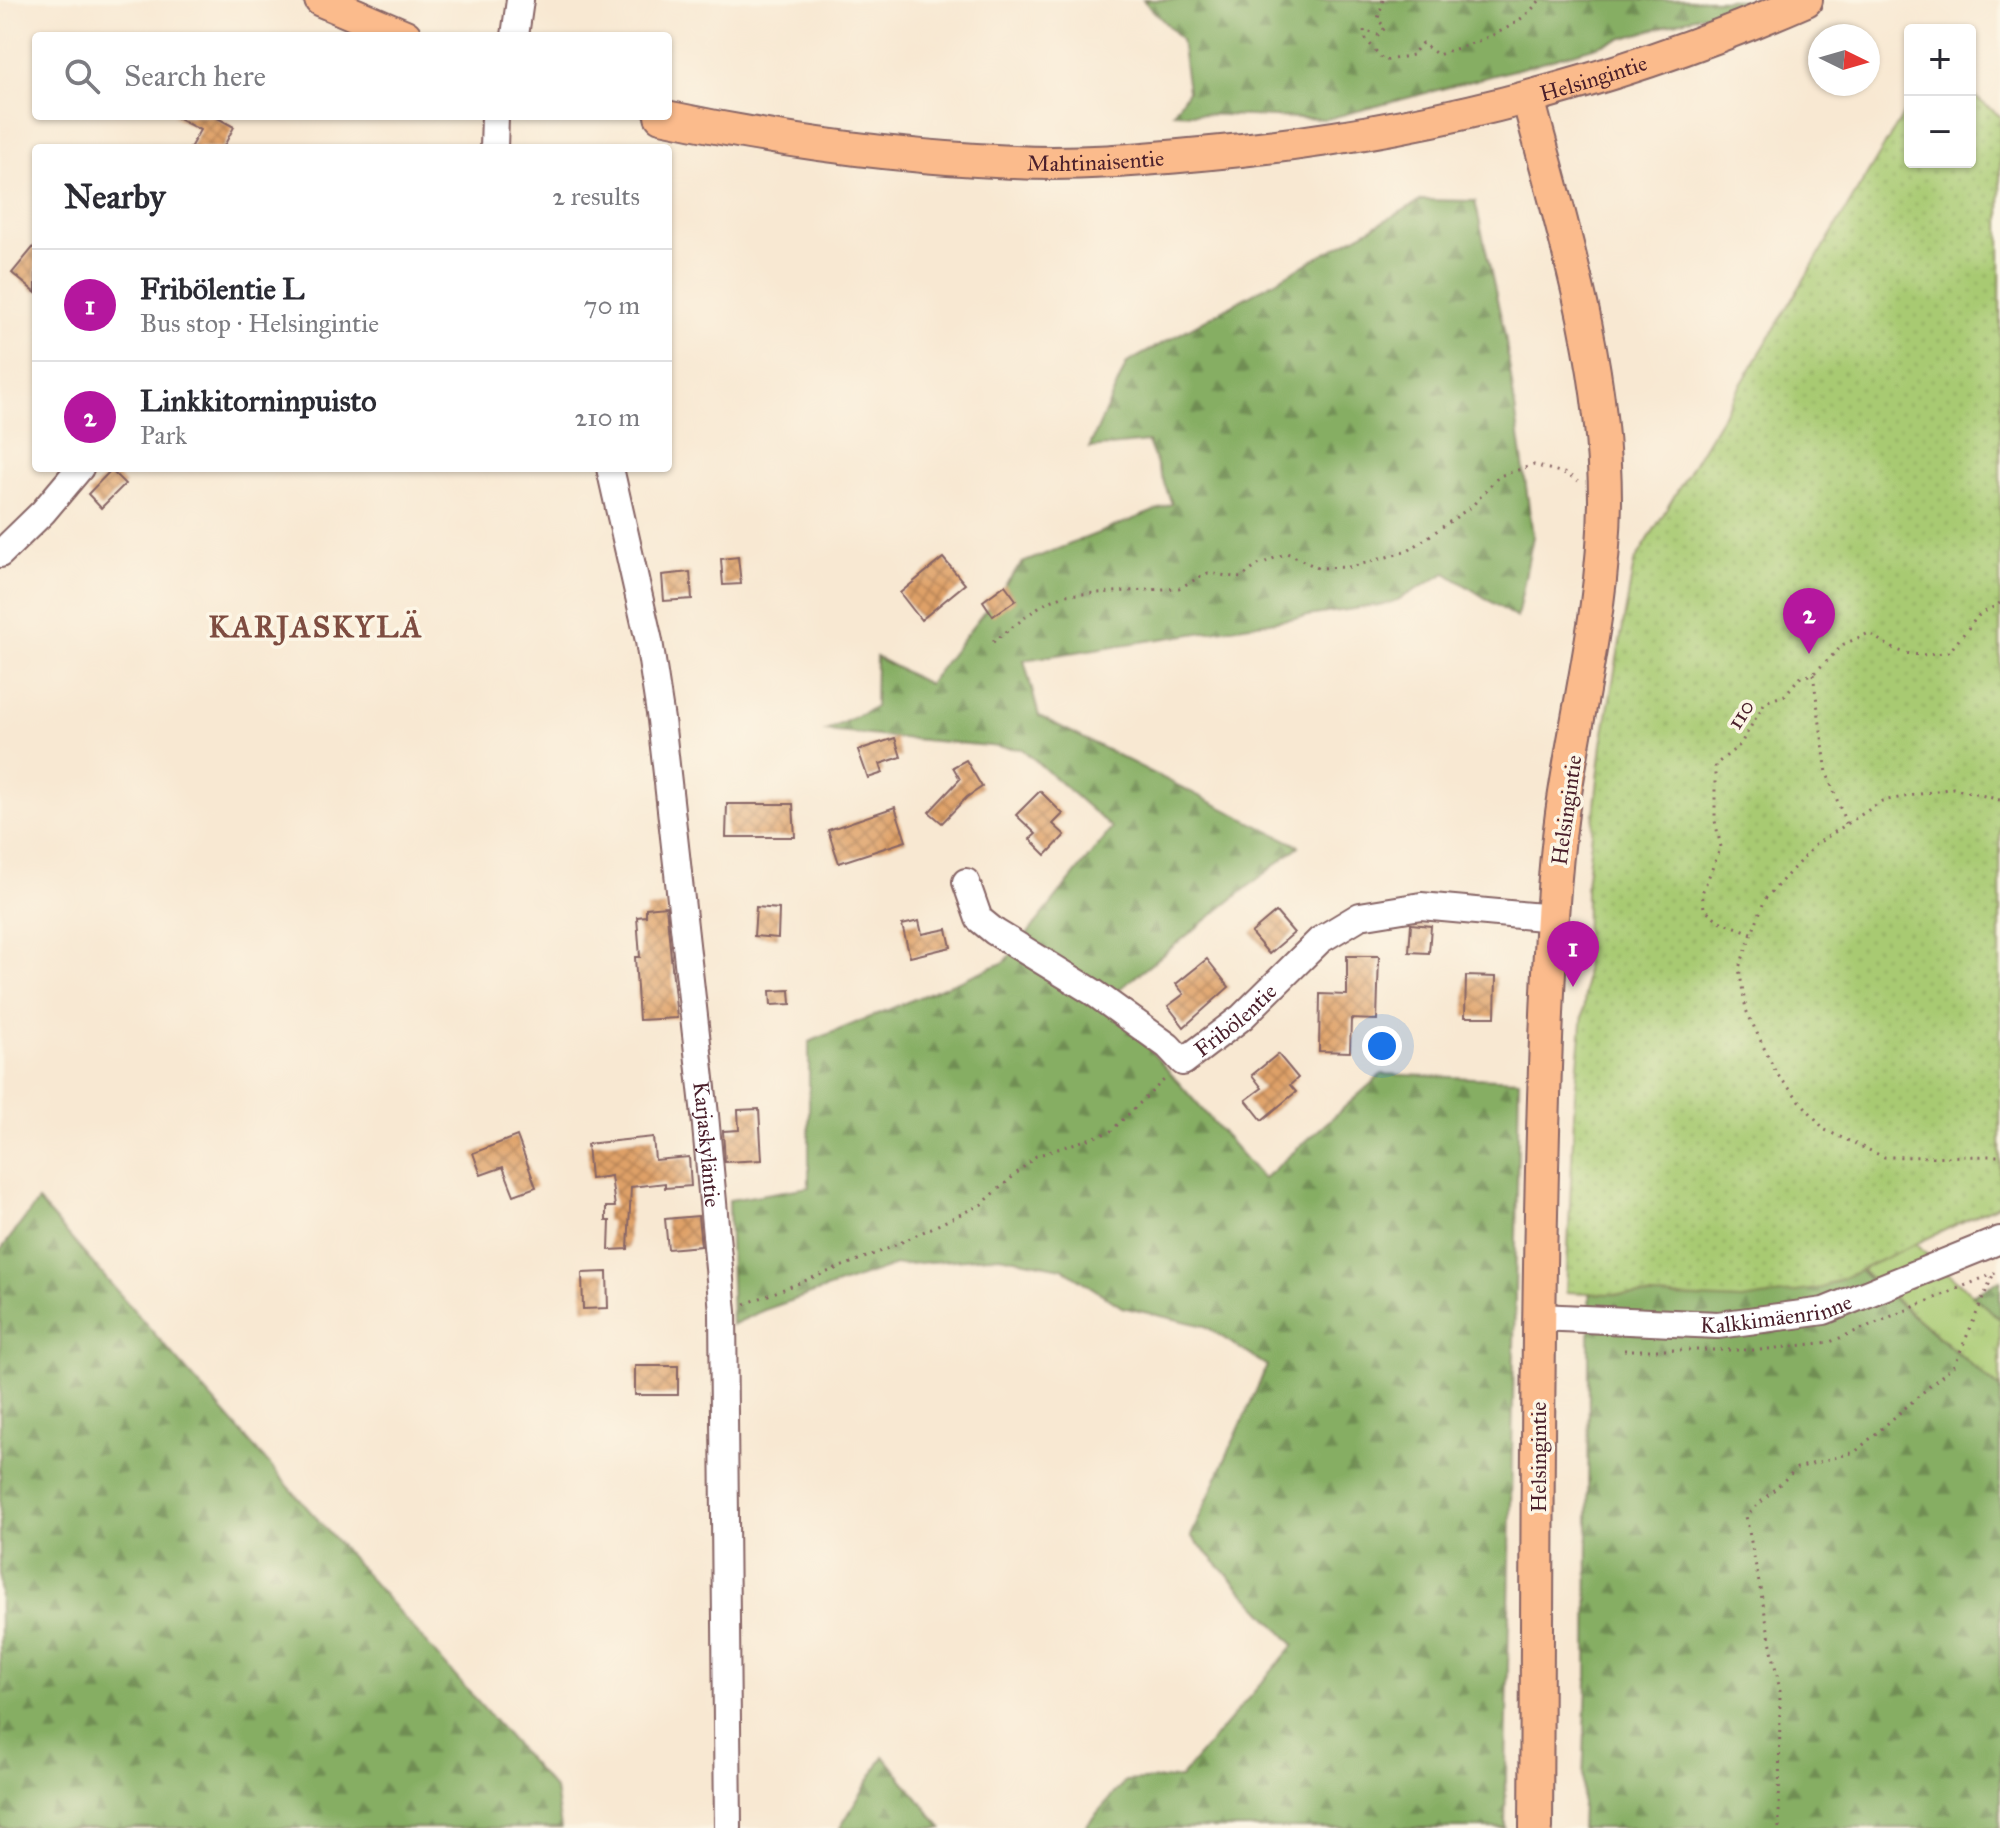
<!DOCTYPE html>
<meta charset="utf-8">
<style>
:root{--surface:#fff;--page:#f7f7f7;--text:#2b2b33;--muted:#7c7c81;--line:#e1e1e2;--accent:#b5179e}
body{margin:0;font-family:"IM FELL Great Primer",serif;background:var(--page);color:var(--text)}
.controls{position:absolute;right:24px;top:24px;display:grid;overflow:hidden;border-radius:8px;box-shadow:0 2px 6px #0004}
.controls button{width:72px;height:72px;display:grid;place-items:center;padding:0;border:0;border-bottom:2px solid var(--line);background:var(--surface);color:var(--text);font:40px sans-serif}
.compass{position:absolute;left:1808px;top:24px;width:72px;height:72px;border-radius:50%;background:var(--surface);box-shadow:0 2px 6px #0004;rotate:95deg}
.you{position:absolute;left:1382px;top:1046px;width:28px;height:28px;margin:-20px;border:6px solid #fff;border-radius:50%;background:#1a73e8;box-shadow:0 0 0 12px #1a73e833}
.badge{display:grid;place-items:center;width:52px;height:52px;border-radius:50%;background:var(--accent);color:#fff;font-size:26px;font-weight:700}
.pin{position:absolute;translate:-50% -66px;filter:drop-shadow(0 2px 4px #0008)}
.pin::after{content:'';position:absolute;top:42px;width:28px;height:24px;background:inherit;clip-path:polygon(0 0,100% 0,50% 100%)}
.list{margin:0;padding:0;list-style:none}
h2{display:flex;justify-content:space-between;align-items:center;height:104px;margin:0;padding:0 32px;font-size:34px}
h2 small{font-size:26px;font-weight:400;color:var(--muted)}
.list li{display:grid;grid-template-columns:52px 1fr auto;gap:24px;align-items:center;box-sizing:border-box;height:112px;padding:0 32px;border-top:2px solid var(--line)}
.list b{display:block;font-size:30px;white-space:nowrap}
.list p{margin:0;font-size:26px;white-space:nowrap;color:var(--muted)}
.list em{font-size:26px;font-style:normal;color:var(--muted)}
.icon{flex:none;width:44px;height:44px;fill:none;stroke:currentColor;stroke-width:2;stroke-linecap:round;stroke-linejoin:round}
.map{position:relative;flex:none;width:2000px;height:1828px;overflow:hidden}
.search{position:absolute;background:var(--surface);box-shadow:0 2px 6px #0004;left:32px;top:32px;width:640px;height:88px;display:flex;align-items:center;gap:20px;box-sizing:border-box;padding:0 28px;border-radius:8px;color:var(--muted);font-size:30px}
.panel{position:absolute;background:var(--surface);box-shadow:0 2px 6px #0004;left:32px;top:144px;width:640px;height:328px;border-radius:8px}
.map>svg:first-child{display:block}
</style>
<div class="map">
<svg width="2000" height="1828" viewBox="0 0 2000 1828">
<defs>
<pattern id="grass-tufts" width="24" height="20" patternUnits="userSpaceOnUse" patternTransform="scale(2)"><rect width="24" height="20" fill="#a8ca72"/><path d="M3 7l-1-3M5 7V3M7 7l1-3M15 17l-1-3M17 17v-4M19 17l1-3" fill="none" stroke="#92ad63"/></pattern>
<pattern id="forest-firs" width="22" height="20" patternUnits="userSpaceOnUse" patternTransform="scale(2)"><rect width="22" height="20" fill="#86ae64"/><path d="M5 1l3.5 6h-7zM16 11l3.5 6h-7z" fill="#708d53"/></pattern>
<pattern id="park-dots" width="8" height="8" patternUnits="userSpaceOnUse" patternTransform="scale(2)"><rect width="8" height="8" fill="#a8ca72"/><path d="M2 2h.1M6 6h.1" fill="none" stroke="#92ad63" stroke-width="1.8" stroke-linecap="round"/></pattern>
<pattern id="building-cross-hatch" width="8" height="8" patternUnits="userSpaceOnUse" patternTransform="scale(2)"><rect width="8" height="8" fill="#dfa168"/><path d="M0 0l8 8M0 8l8-8" fill="none" stroke="#b78356"/></pattern>
</defs>
<rect width="100%" height="100%" fill="#fcf5e5"/>
<filter id="ink" filterUnits="userSpaceOnUse"><feTurbulence type="fractalNoise" baseFrequency=".0125" numOctaves="2"/><feDisplacementMap in="SourceGraphic" scale="16" xChannelSelector="R" yChannelSelector="G"/><feConvolveMatrix kernelMatrix="1 2 1 2 8 2 1 2 1" color-interpolation-filters="sRGB"/></filter>
<filter id="wash" filterUnits="userSpaceOnUse"><feTurbulence type="fractalNoise" baseFrequency=".006" numOctaves="4" result="noise"/><feDisplacementMap in="SourceGraphic" scale="32" xChannelSelector="R" yChannelSelector="G"/><feGaussianBlur stdDeviation="1.8" result="paint"/><feColorMatrix in="noise" values="0 0 0 0 0 0 0 0 0 0 0 0 0 0 0 0 0 1.4 0 .05"/><feComposite in="paint" operator="in"/></filter>
<g filter="url(#wash)">
<rect width="100%" height="100%" fill="#f8e8d2"/>
<polygon fill="url(#grass-tufts)" stroke="#79744e" stroke-width="2" points="1593,960 2000,1319 2000,1389 1787,1207"/>
<g fill="url(#forest-firs)" stroke="#686648" stroke-width="2">
<polygon points="1143,0 1753,0 1529,66 1327,119 1173,113 1188,91 1181,39"/>
<polygon points="1422,200 1475,201 1505,335 1533,536 1517,618 1446,573 1392,603 1024,660 1039,716 1299,846 1106,1000 1263,1179 1382,1074 1519,1080 1505,1828 1084,1828 1125,1781 1180,1778 1294,1645 1191,1536 1267,1366 1205,1326 1122,1307 1062,1268 1000,1256 896,1265 764,1310 732,1325 729,1200 809,1187 809,1042 1005,962 1112,828 1022,749 826,731 875,707 876,657 928,684 1022,563 1172,504 1148,442 1089,448 1127,363"/>
<polygon points="1591,1045 2000,1389 2000,1828 1581,1828 1587,1682"/>
<polygon points="38,1201 555,1790 561,1828 0,1828 0,1251"/>
<polygon points="2000,1280 2000,1319 1972,1295"/>
<polygon points="884,1756 942,1828 840,1828"/>
</g>
<polygon fill="url(#park-dots)" stroke="#79744e" stroke-width="2" points="1970,93 2000,116 2000,1204 1822,1288 1742,1300 1566,1292 1575,1094 1585,994 1586,885 1602,744 1634,563 1910,103 1910,162 1970,162"/>
<g id="blocks">
<g fill="url(#building-cross-hatch)">
<polygon points="173,116 214,116 234,127 223,148 190,148 200,130"/>
<polygon points="36,244 36,293 12,273"/>
<polygon points="111,470 125,484 101,508 88,494"/>
<polygon points="738,557 741,584 723,585 721,559"/>
<polygon points="943,558 965,584 921,620 900,593"/>
<polygon points="690,572 692,599 664,601 662,575"/>
<polygon points="1005,585 1016,600 993,616 983,601"/>
<polygon points="895,738 901,757 880,764 883,773 868,778 858,750"/>
<polygon points="966,760 982,787 967,797 942,823 929,812 960,779 953,767"/>
<polygon points="1040,791 1063,814 1053,824 1065,835 1046,855 1030,839 1036,834 1016,815"/>
<polygon points="727,804 793,804 795,837 726,837"/>
<polygon points="895,807 906,841 839,863 828,830"/>
<polygon points="666,906 677,1018 639,1020 635,957 640,957 637,917 646,916 646,908"/>
<polygon points="756,907 779,909 778,938 754,936"/>
<polygon points="1276,912 1294,933 1269,954 1251,933"/>
<polygon points="919,921 922,934 947,929 951,947 910,957 902,925"/>
<polygon points="1411,924 1431,926 1429,953 1409,952"/>
<polygon points="1347,956 1379,956 1377,1020 1351,1019 1350,1052 1319,1051 1320,994 1347,995"/>
<polygon points="1207,959 1229,987 1184,1027 1168,1006 1184,994 1176,984"/>
<polygon points="1466,976 1496,977 1495,1017 1465,1017"/>
<polygon points="790,990 791,1004 771,1005 770,991"/>
<polygon points="1278,1054 1298,1078 1290,1085 1296,1092 1262,1120 1246,1100 1262,1088 1252,1075"/>
<polygon points="759,1109 762,1160 725,1162 723,1131 739,1130 738,1110"/>
<polygon points="517,1136 536,1187 514,1195 503,1167 481,1175 473,1153"/>
<polygon points="653,1137 655,1160 689,1157 691,1186 665,1188 665,1183 631,1187 628,1249 609,1250 610,1221 606,1221 606,1207 615,1207 611,1176 590,1179 587,1144"/>
<polygon points="698,1216 701,1246 668,1249 665,1219"/>
<polygon points="607,1272 608,1308 583,1309 582,1273"/>
<rect x="635" y="1366" width="43" height="29"/>
</g>
</g>
</g>
<g filter="url(#ink)">
<use href="#blocks" fill-opacity="0" stroke="#876565" stroke-width="2"/>
<g fill="none" stroke-linecap="round" stroke-linejoin="round">
<g stroke="#876565" stroke-width="30">
<g id="minor">
<polyline points="515,36 520,0"/>
<polyline points="494,148 495,116"/>
<path id="s1" d="M 610,468 L 649,641 L 661,720 L 705,1115 L 723,1312 L 728,1828"/>
<polyline points="0,554 43,512 80,468"/>
<path id="s2" d="M 966,882 L 979,919 L 995,932 L 1093,992 L 1168,1046 L 1183,1062 L 1242,1017 L 1320,940 L 1360,916 L 1421,906 L 1553,918"/>
<path id="s3" d="M 1539,1317 L 1718,1325 L 1824,1311 L 2000,1240"/>
</g>
</g>
<g stroke="#876565" stroke-width="36">
<g id="major">
<polyline points="321,0 405,36"/>
<path d="M 1528,98 C 1563,230 1605,363 1605,501 C 1604,607 1577,709 1562,813 C 1553,879 1550,947 1547,1014 C 1536,1285 1538,1557 1536,1828"/>
<path id="s4" d="M 661,116 C 778,141 894,157 1014,162 C 1076,165 1139,160 1201,154 C 1410,136 1614,84 1806,0"/>
</g>
</g>
<g stroke="#876565" stroke-width="3" stroke-dasharray="2 6" stroke-linecap="butt">
<path d="M 1383,0 L 1378,19 L 1385,28 L 1378,35 L 1364,30 L 1365,38 L 1384,61 L 1412,55 L 1422,43 L 1438,55 C 1476,41 1514,33 1540,0"/>
<polyline points="993,642 1040,606 1064,595 1179,588 1208,573 1241,578 1258,565 1287,553 1318,568 1351,567 1408,551 1472,506 1499,476 1534,465 1567,474 1578,481"/>
<polyline points="1813,674 1827,773 1846,824"/>
<polyline points="2000,800 1953,788 1882,801 1815,845 1765,899 1739,968 1746,1010 1776,1073 1825,1130 1884,1157 2000,1156"/>
<path d="M 1752,933 L 1719,921 L 1704,908 L 1702,893 L 1721,847 L 1715,821 L 1715,765 L 1740,745 L 1765,702 L 1785,695 L 1799,678 L 1813,674 L 1844,644 L 1869,633 C 1900,655 1911,658 1949,652 L 1978,616 L 2000,603"/>
<polyline points="745,1304 887,1249 982,1204 1036,1156 1110,1132 1168,1076"/>
<polyline points="1624,1350 1759,1350 1830,1342 2000,1271"/>
<polyline points="1779,1828 1780,1691 1746,1516 1797,1468 1855,1452 1955,1364 1993,1275"/>
</g>
<use href="#minor" stroke="#fff" stroke-width="26"/>
<use href="#major" stroke="#fbbb8c" stroke-width="32"/>
</g>
</g>
<g text-anchor="middle" stroke-width="7" stroke-linejoin="round" paint-order="stroke">
<g font-size="22" fill="#4a1f2b" stroke="#fcf5e5">
<text dy="8" stroke="none"><textPath href="#s4" startOffset="944">Helsingintie</textPath></text>
<text dy="8" stroke="none"><textPath href="#s4" startOffset="438">Mahtinaisentie</textPath></text>
<text transform="translate(1740 714) rotate(-58)" y="8">110</text>
<text transform="translate(1566 810) rotate(-82)" y="8">Helsingintie</text>
<text dy="8" stroke="none"><textPath href="#s2" startOffset="356">Fribölentie</textPath></text>
<text dy="8" stroke="none"><textPath href="#s1" startOffset="684">Karjaskyläntie</textPath></text>
<text dy="8" stroke="none"><textPath href="#s3" startOffset="238">Kalkkimäenrinne</textPath></text>
<text transform="translate(1538 1457) rotate(-90)" y="8">Helsingintie</text>
</g>
<g font-size="30" font-weight="bold" letter-spacing="2" fill="#7e4c40" stroke="#fcf5e5">
<text x="316" y="637">KARJASKYLÄ</text>
</g>
</g>
</svg>
<div class="controls">
<button>+</button>
<button>−</button>
</div>
<svg class="compass" viewBox="-18 -18 36 36"><path d="M0-13l5 13h-10z" fill="#e53935"/><path d="M0 13l5-13h-10z" fill="#7c7c81"/></svg>
<div class="you"></div>
<div class="pin badge" style="left:1573px;top:987px">1</div>
<div class="pin badge" style="left:1809px;top:654px">2</div>
<div class="search"><svg class="icon" aria-label="search" viewBox="0 0 24 24"><circle cx="10" cy="10" r="6"/><path d="M15 15l6 6"/></svg>Search here</div>
<section class="panel">
<h2>Nearby<small>2 results</small></h2>
<ul class="list">
<li><span class="badge">1</span><div><b>Fribölentie L</b><p>Bus stop · Helsingintie</p></div><em>70 m</em></li>
<li><span class="badge">2</span><div><b>Linkkitorninpuisto</b><p>Park</p></div><em>210 m</em></li>
</ul>
</section>
</div>
